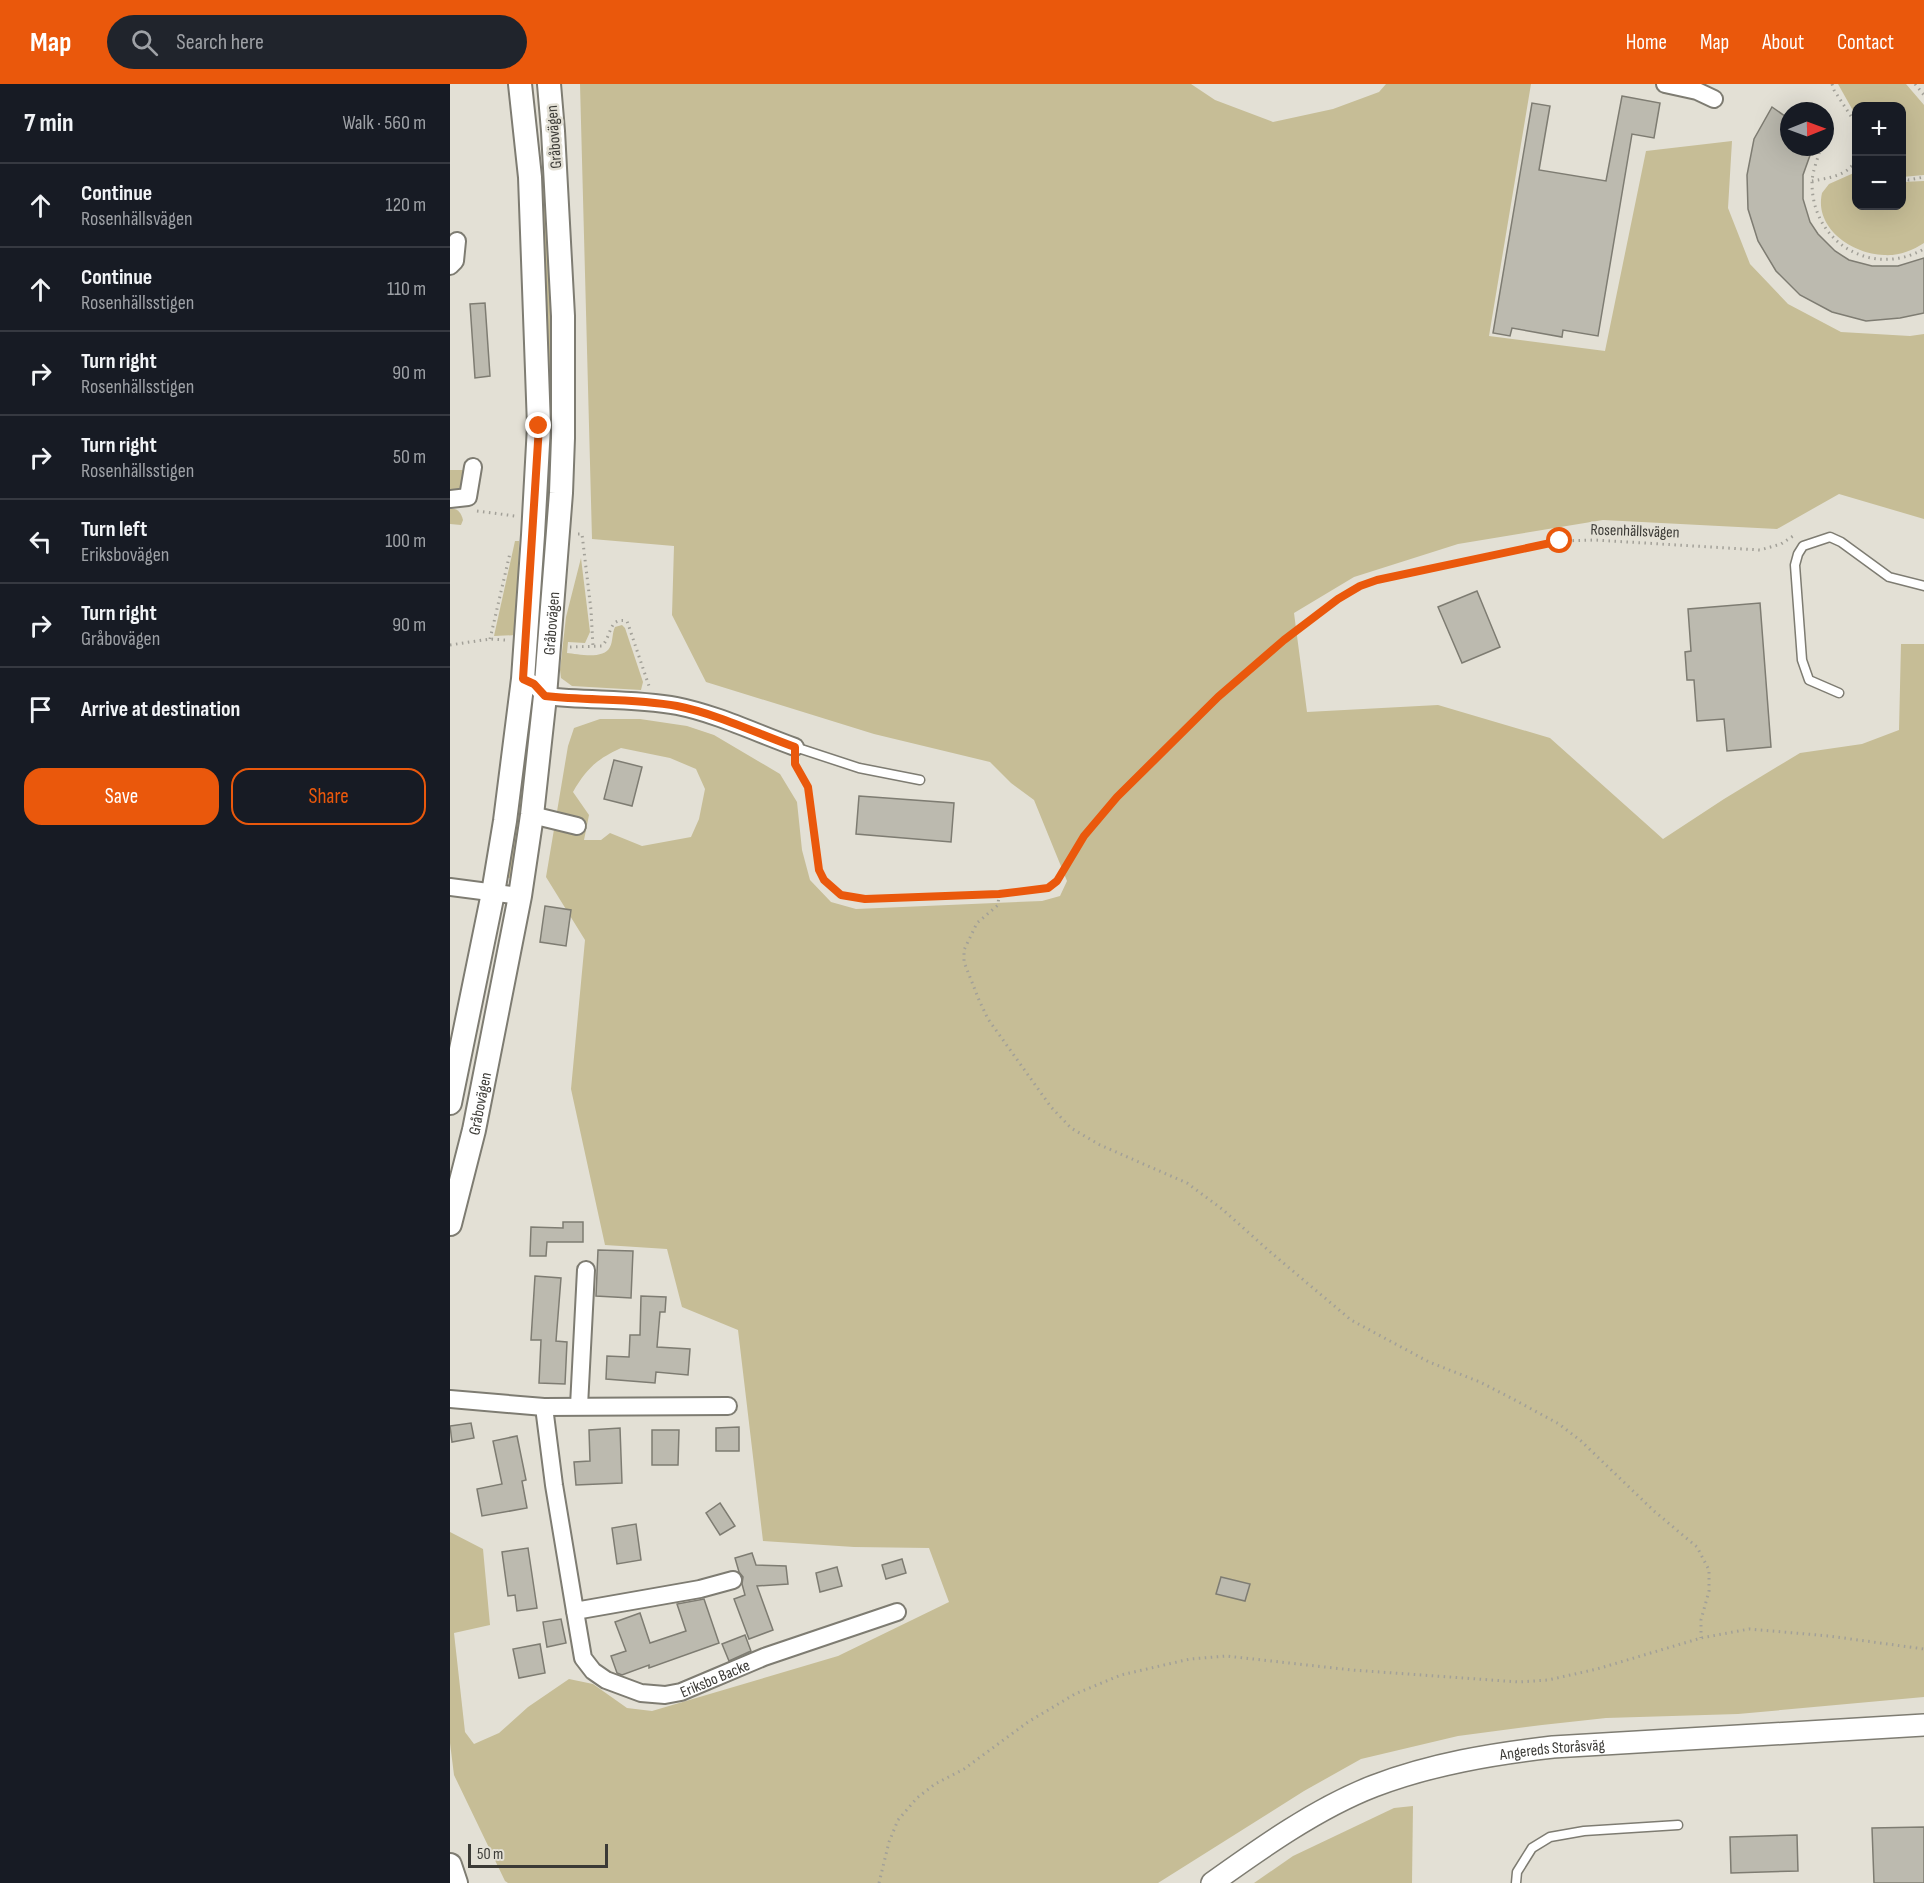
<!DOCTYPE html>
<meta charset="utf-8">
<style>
:root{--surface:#171b24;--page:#20242c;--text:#f1f3f6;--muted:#9ea1a6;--line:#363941;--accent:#ea580c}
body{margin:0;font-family:"Sofia Sans Condensed",sans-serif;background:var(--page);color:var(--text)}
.controls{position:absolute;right:18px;top:18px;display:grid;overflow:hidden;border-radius:12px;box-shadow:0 6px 24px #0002}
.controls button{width:54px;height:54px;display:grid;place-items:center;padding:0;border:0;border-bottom:2px solid var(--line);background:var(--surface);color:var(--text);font:30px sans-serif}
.compass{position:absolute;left:1330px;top:18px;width:54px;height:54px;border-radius:50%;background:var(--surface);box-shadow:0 6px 24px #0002;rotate:89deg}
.scale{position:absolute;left:18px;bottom:15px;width:140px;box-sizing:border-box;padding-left:6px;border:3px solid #3b3a36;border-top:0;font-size:16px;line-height:21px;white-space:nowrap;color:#3b3a36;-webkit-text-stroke:4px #e3e0d5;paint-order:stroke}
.stop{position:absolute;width:18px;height:18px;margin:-14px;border:4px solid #ea580c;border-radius:50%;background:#fff}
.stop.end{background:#ea580c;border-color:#fff;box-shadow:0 2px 6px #0008}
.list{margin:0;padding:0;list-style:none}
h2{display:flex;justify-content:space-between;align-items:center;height:78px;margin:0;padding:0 24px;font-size:26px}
h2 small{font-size:20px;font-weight:400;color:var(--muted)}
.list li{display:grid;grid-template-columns:39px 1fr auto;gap:18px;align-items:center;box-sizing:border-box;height:84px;padding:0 24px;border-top:2px solid var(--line)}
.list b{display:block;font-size:22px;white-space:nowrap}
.list p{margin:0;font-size:20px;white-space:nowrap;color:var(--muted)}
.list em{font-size:20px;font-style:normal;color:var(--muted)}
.actions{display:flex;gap:12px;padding:18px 24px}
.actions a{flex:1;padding:14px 0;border:2px solid var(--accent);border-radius:18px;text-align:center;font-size:21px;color:var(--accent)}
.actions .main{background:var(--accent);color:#fff}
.icon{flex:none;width:33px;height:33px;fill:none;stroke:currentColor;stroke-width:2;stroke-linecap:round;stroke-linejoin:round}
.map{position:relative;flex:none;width:1474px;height:1799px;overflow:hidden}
header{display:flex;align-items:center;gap:36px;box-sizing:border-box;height:84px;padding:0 30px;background:var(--accent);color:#fff}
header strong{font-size:28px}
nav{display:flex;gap:33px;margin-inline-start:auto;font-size:21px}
.search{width:420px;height:54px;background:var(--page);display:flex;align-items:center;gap:15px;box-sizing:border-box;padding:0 21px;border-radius:33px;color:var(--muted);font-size:22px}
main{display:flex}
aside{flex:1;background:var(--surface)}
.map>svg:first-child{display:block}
</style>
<header>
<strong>Map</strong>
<div class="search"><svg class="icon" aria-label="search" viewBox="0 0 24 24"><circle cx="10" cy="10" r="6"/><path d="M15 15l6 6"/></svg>Search here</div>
<nav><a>Home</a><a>Map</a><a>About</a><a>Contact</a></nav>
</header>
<main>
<aside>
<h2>7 min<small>Walk · 560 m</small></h2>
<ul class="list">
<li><svg class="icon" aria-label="ahead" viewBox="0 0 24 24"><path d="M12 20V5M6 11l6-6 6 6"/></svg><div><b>Continue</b><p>Rosenhällsvägen</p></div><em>120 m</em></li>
<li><svg class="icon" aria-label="ahead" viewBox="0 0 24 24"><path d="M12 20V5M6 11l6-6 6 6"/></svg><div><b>Continue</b><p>Rosenhällsstigen</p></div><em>110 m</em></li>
<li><svg class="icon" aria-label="right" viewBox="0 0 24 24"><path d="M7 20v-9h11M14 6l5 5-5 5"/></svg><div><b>Turn right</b><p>Rosenhällsstigen</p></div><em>90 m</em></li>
<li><svg class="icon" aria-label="right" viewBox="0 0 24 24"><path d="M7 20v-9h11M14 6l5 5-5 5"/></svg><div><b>Turn right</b><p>Rosenhällsstigen</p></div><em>50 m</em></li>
<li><svg class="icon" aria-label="left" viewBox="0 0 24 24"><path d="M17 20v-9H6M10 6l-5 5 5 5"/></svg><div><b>Turn left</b><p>Eriksbovägen</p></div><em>100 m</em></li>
<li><svg class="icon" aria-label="right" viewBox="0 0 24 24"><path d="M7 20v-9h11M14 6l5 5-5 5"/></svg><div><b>Turn right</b><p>Gråbovägen</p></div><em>90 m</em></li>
<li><svg class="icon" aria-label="arrive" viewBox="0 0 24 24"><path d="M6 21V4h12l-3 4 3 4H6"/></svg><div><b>Arrive at destination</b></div></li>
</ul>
<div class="actions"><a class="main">Save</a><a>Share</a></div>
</aside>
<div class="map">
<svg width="1474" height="1799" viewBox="0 0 1474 1799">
<rect width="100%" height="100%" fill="#e3e0d5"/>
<g fill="#c6bd96" fill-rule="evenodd">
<path d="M 130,0 L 741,0 L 765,16 L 823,38 L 883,25 L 929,8 L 936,0 L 1081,0 L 1039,252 L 1155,267 L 1196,67 L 1282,57 L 1278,124 L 1300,180 L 1338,220 L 1391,248 L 1460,252 L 1474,250 L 1474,435 L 1389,410 L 1327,445 L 1153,436 L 1008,460 L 904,493 L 844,529 L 857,628 L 988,621 L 1100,654 L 1213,755 L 1274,715 L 1350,669 L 1412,660 L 1449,646 L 1451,560 L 1474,560 L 1474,1613 L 1288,1630 L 1156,1634 L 1092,1641 L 1008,1652 L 911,1675 L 854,1707 L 708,1799 L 58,1799 L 55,1797 L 4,1691 L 0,1659 L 0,1448 L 33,1465 L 40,1541 L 4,1549 L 15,1648 L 24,1660 L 49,1649 L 78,1623 L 119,1595 L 143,1600 L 177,1624 L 202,1627 L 388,1572 L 499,1518 L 479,1464 L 404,1463 L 313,1457 L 288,1246 L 232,1223 L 217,1165 L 155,1161 L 121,1005 L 135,856 L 96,793 L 118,662 L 124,644 L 150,635 L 190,635 L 237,642 L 264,651 L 330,690 L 347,718 L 352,766 L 360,796 L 381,818 L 406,825 L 592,817 L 610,812 L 617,797 L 584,716 L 561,699 L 540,678 L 424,650 L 256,598 L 222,531 L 224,462 L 142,455 ZM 171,664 L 220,674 L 246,685 L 255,705 L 249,735 L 241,753 L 192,762 L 160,749 L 151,756 L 134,756 L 139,731 L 123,708 C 136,685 147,675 171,664 Z"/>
<polygon points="1388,0 1456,0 1474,21 1474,91 1452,93 1452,22 1406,22 1406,32"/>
<path d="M 1406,88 L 1406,122 L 1452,122 L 1452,98 L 1474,97 L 1474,159 C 1462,167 1448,172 1434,171 C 1402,170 1364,144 1372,109 L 1379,100 Z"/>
<polygon points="91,106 99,106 105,269 102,435 97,435 95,419 96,222"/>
<polygon points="0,386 16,386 16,401 10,406 0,408"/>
<path d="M 0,425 C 8,424 11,429 13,436 L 11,441 L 0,440 Z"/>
<polygon points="65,457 69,457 67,551 44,552"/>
<path d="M 131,474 L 140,548 L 135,559 L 118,558 L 117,569 C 128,570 154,576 160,563 C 163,557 162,549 165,543 L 172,541 L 175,544 L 193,598 L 191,606 L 122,602 L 111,594 L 110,586 L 116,533 Z"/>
<polygon points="77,637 84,642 63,787 60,794 58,794"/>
<polygon points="963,1722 962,1799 804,1799 843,1772 944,1724"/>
</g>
<g fill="#bcbaaf" stroke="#7e7c72" stroke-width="1.5">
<polygon points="1172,12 1210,19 1204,54 1182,50 1148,252 1113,246 1112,253 1062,244 1060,252 1043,249 1082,19 1100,22 1089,86 1156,97"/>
<polygon points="1322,23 1339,35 1339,63 1363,63 1353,91 1353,115 1360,138 1368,150 1385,167 1399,176 1422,182 1448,182 1474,174 1474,229 1450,234 1416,237 1382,228 1350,211 1326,187 1308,157 1298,125 1297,91 1304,55"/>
<polygon points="35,219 40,292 25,294 20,220"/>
<polygon points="1027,507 1050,563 1012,579 988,523"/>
<polygon points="1310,519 1321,663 1277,667 1274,635 1247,637 1244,596 1237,596 1235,568 1241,567 1238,525"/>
<polygon points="164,676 192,683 182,722 154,715"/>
<polygon points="409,712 504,719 501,758 406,750"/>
<polygon points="95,822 121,826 116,862 90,858"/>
<polygon points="113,1138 133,1138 133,1158 97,1158 96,1172 80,1172 81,1143 113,1144"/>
<polygon points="148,1166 183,1167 181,1214 146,1212"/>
<polygon points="85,1192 111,1194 106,1257 117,1258 115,1300 89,1299 91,1256 81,1256"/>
<polygon points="191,1212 216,1213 215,1228 210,1228 207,1263 240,1265 238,1291 206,1288 205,1299 156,1295 157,1272 179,1273 180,1251 190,1251"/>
<polygon points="21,1339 24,1354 2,1358 0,1342"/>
<polygon points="289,1343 289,1367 266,1367 266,1344"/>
<polygon points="170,1344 172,1399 126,1401 124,1378 140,1377 139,1346"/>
<polygon points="202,1346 229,1346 228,1381 202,1381"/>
<polygon points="67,1352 76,1396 72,1397 77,1424 32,1432 27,1405 52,1400 43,1357"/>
<polygon points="270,1419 285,1442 270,1451 256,1429"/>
<polygon points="186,1440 191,1476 167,1480 162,1444"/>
<polygon points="78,1464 87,1524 67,1527 65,1511 58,1512 52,1468"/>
<polygon points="302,1469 306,1481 336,1482 338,1500 307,1502 323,1546 299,1555 284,1515 295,1511 292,1500 293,1493 289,1488 285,1474"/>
<polygon points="452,1475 456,1489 436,1495 432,1481"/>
<polygon points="387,1483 392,1502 370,1508 366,1489"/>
<polygon points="771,1493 800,1500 795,1517 766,1510"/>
<polygon points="254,1515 269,1559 199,1584 199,1581 172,1591 167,1589 161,1572 176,1567 165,1538 190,1529 200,1559 236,1547 227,1520"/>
<polygon points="111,1535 116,1559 97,1563 93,1538"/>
<polygon points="295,1551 301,1567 279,1577 272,1560"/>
<polygon points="90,1560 95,1589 69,1594 63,1565"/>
<polygon points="1474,1743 1474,1799 1424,1799 1422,1744"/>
<polygon points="1347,1751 1348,1787 1281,1789 1280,1753"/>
</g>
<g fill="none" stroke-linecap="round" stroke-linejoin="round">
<g stroke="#7e7c72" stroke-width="11">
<g id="service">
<polyline points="1389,609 1359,596 1352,576 1345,481 1348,470 1353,462 1380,453 1391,458 1439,493 1474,502"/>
<polyline points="345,663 409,684 470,696"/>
<polyline points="1066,1799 1067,1788 1082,1764 1100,1753 1134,1747 1228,1741"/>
</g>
</g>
<g stroke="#7e7c72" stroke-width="20">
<g id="minor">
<polyline points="1215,0 1247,7 1264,15"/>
<polyline points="0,182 5,177 7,157"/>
<polyline points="0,415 18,413 23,383"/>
<path d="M 73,595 L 84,600 L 95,612 C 139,617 184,614 227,622 C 267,630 306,649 345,663"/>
<polyline points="82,731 127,742"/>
<polyline points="0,803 70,812"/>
<polyline points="0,1315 94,1323 278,1322"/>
<polyline points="129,1322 136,1186"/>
<polyline points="94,1323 104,1401 125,1527 250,1505 283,1496"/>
<path id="s1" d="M 125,1527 L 133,1574 L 143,1587 L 156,1596 L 191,1609 L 215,1611 L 231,1608 L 314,1573 L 447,1528"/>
</g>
</g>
<g stroke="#7e7c72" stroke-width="24">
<g id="tertiary">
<path id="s2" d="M 762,1799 C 811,1764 867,1724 924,1702 C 982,1680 1042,1670 1103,1663 L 1474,1641"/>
</g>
</g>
<g stroke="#7e7c72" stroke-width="26">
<g id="secondary">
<polyline points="0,1019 43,809 55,737 73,595 83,451 89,342 80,93 70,0"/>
<path id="s3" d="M 0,1140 L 24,1046 L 70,812 L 82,731 L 95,612 L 111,409 L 113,354 L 113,232 L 103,47 L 99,0"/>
<polyline points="0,1781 6,1799"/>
</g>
</g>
<g stroke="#a2a098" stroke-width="3" stroke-dasharray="1.5 4.5" stroke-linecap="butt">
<polyline points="1382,0 1384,6 1406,40"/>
<polyline points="1465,0 1474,11"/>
<path d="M 1371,63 C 1368,74 1362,88 1362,99 C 1362,159 1422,194 1474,165"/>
<polyline points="1452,94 1459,96 1474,93"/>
<path d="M 1362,97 C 1378,94 1399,92 1406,75"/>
<polyline points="27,427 65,432"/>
<polyline points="128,450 132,450 141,526 143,563"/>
<polyline points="40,555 60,469"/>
<polyline points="0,561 40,555 55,556"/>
<path d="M 120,563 L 152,562 C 162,552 158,533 177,537 L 199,602"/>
<polyline points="345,679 358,703 369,786 374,796 391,811 415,815 549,810 598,804 607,797 634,752 667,713 768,613 834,556 888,515 910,502 927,496 1110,457 1145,456 1310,466 1331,460 1343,452"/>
<polyline points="549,810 548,821 527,839 514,866 514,878 529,916 538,935 601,1023 621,1044 650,1061 737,1099 772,1125 818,1166 901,1236 979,1278 1030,1298 1063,1315 1109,1340 1131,1357 1204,1427 1247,1463 1259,1486 1259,1507 1251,1536 1251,1554"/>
<polyline points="429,1799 439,1758 448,1736 467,1714 485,1700 514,1685 578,1638 625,1610 671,1591 740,1575 776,1572 902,1586 1069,1598 1098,1596 1147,1585 1251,1554 1299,1545 1379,1552 1474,1565"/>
</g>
<use href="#service" stroke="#fff" stroke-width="8"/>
<use href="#minor" stroke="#fff" stroke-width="16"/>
<use href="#tertiary" stroke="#fff" stroke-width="21"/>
<use href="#secondary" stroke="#fff" stroke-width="22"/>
</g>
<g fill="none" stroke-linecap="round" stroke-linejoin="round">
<path stroke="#ea580c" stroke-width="8" d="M 89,342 L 73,595 L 84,600 L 95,612 C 139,617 184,614 227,622 C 267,630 306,649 345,663 L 345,680 L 358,703 L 369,786 L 374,796 L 391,811 L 415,815 L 549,810 L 598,804 L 607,797 L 634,752 L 667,713 L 768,613 L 834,556 L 888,515 L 910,502 L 927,496 L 1110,457"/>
</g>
<g text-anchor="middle" stroke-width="5" stroke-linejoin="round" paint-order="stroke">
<g font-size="16" fill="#3b3a36" stroke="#e3e0d5">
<text transform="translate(103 53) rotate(-94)" y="6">Gråbovägen</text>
<text transform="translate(1185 446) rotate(2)" y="6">Rosenhällsvägen</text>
<text dy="6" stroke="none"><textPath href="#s3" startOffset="610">Gråbovägen</textPath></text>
<text dy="6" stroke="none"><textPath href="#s3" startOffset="124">Gråbovägen</textPath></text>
<text dy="6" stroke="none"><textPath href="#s1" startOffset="194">Eriksbo Backe</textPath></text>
<text dy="6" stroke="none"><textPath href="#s2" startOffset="372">Angereds Storåsväg</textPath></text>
</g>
</g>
</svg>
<div class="controls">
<button>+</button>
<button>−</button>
</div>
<svg class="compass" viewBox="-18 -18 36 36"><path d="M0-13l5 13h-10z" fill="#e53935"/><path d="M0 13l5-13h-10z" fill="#9ea1a6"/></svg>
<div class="scale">50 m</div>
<div class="stop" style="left:1110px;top:457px"></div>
<div class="stop end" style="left:89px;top:342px"></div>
</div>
</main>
